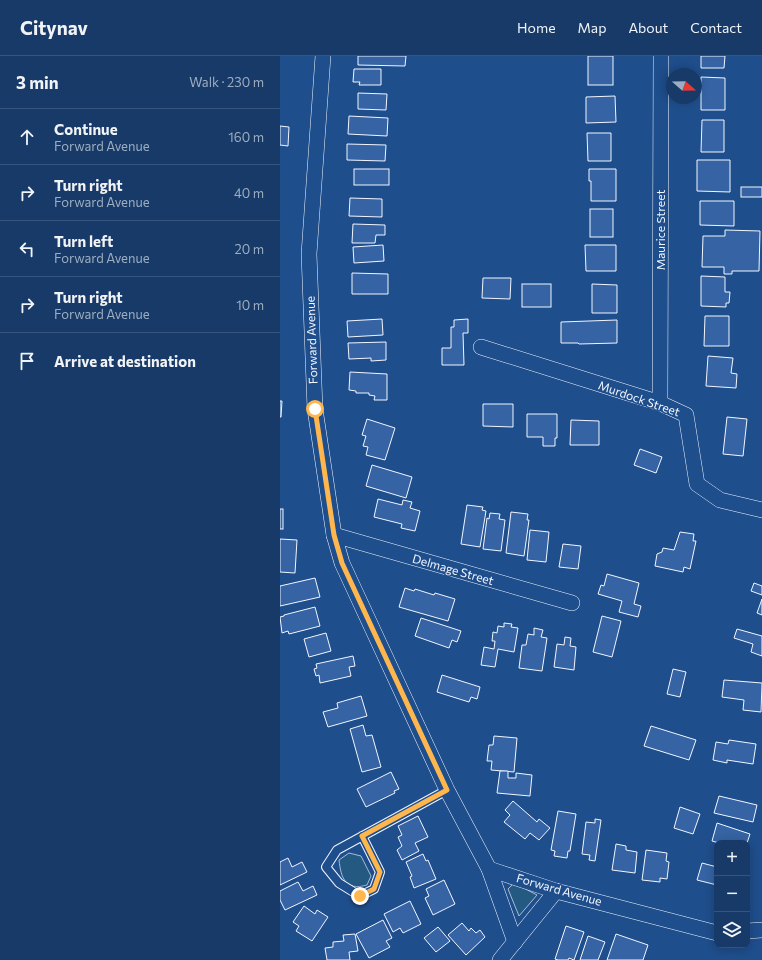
<!DOCTYPE html>
<meta charset="utf-8">
<style>
:root{--surface:#173a69;--page:#20416f;--text:#f1f3f6;--muted:#9eadc0;--line:#36547d}
body{margin:0;font-family:Commissioner,sans-serif;background:var(--page);color:var(--text)}
.controls{position:absolute;right:12px;bottom:12px;display:grid;overflow:hidden;border-radius:8px;box-shadow:0 2px 10px #0003}
.controls button{width:36px;height:36px;display:grid;place-items:center;padding:0;border:0;border-bottom:1px solid var(--line);background:var(--surface);color:var(--text);font:20px sans-serif}
.compass{position:absolute;left:386px;top:12px;width:36px;height:36px;border-radius:50%;background:var(--surface);box-shadow:0 2px 10px #0003;rotate:110deg}
.stop{position:absolute;width:12px;height:12px;margin:-9px;border:3px solid #ffb74d;border-radius:50%;background:#fff}
.stop.end{background:#ffb74d;border-color:#fff;box-shadow:0 1px 4px #0008}
.list{margin:0;padding:0;list-style:none}
h2{display:flex;justify-content:space-between;align-items:center;height:52px;margin:0;padding:0 16px;font-size:17px}
h2 small{font-size:13px;font-weight:400;color:var(--muted)}
.list li{display:grid;grid-template-columns:26px 1fr auto;gap:12px;align-items:center;box-sizing:border-box;height:56px;padding:0 16px;border-top:1px solid var(--line)}
.list b{display:block;font-size:15px;white-space:nowrap}
.list p{margin:0;font-size:13px;white-space:nowrap;color:var(--muted)}
.list em{font-size:13px;font-style:normal;color:var(--muted)}
.icon{flex:none;width:22px;height:22px;fill:none;stroke:currentColor;stroke-width:2;stroke-linecap:round;stroke-linejoin:round}
.map{position:relative;flex:none;width:482px;height:904px;overflow:hidden}
header{display:flex;align-items:center;gap:24px;box-sizing:border-box;height:56px;padding:0 20px;background:var(--surface);border-bottom:1px solid var(--line)}
header strong{font-size:19px}
nav{display:flex;gap:22px;margin-inline-start:auto;font-size:14px}
main{display:flex}
aside{flex:1;background:var(--surface)}
.map>svg:first-child{display:block}
</style>
<header>
<strong>Citynav</strong>
<nav><a>Home</a><a>Map</a><a>About</a><a>Contact</a></nav>
</header>
<main>
<aside>
<h2>3 min<small>Walk · 230 m</small></h2>
<ul class="list">
<li><svg class="icon" aria-label="ahead" viewBox="0 0 24 24"><path d="M12 20V5M6 11l6-6 6 6"/></svg><div><b>Continue</b><p>Forward Avenue</p></div><em>160 m</em></li>
<li><svg class="icon" aria-label="right" viewBox="0 0 24 24"><path d="M7 20v-9h11M14 6l5 5-5 5"/></svg><div><b>Turn right</b><p>Forward Avenue</p></div><em>40 m</em></li>
<li><svg class="icon" aria-label="left" viewBox="0 0 24 24"><path d="M17 20v-9H6M10 6l-5 5 5 5"/></svg><div><b>Turn left</b><p>Forward Avenue</p></div><em>20 m</em></li>
<li><svg class="icon" aria-label="right" viewBox="0 0 24 24"><path d="M7 20v-9h11M14 6l5 5-5 5"/></svg><div><b>Turn right</b><p>Forward Avenue</p></div><em>10 m</em></li>
<li><svg class="icon" aria-label="arrive" viewBox="0 0 24 24"><path d="M6 21V4h12l-3 4 3 4H6"/></svg><div><b>Arrive at destination</b></div></li>
</ul>
</aside>
<div class="map">
<svg width="482" height="904" viewBox="0 0 482 904">
<rect width="100%" height="100%" fill="#1f4e8c"/>
<g fill="#245a82" stroke="#a8bbd7">
<path d="M 69,797 L 81,800 L 91,820 L 87,829 C 66,835 61,823 59,804 Z"/>
<polygon points="234,827 257,839 239,860 228,833"/>
</g>
<g fill="#3563a3" stroke="#f2f6ff">
<polygon points="78,0 126,0 125,10 78,9"/>
<rect x="308" y="0" width="25" height="29"/>
<polygon points="421,0 445,0 444,12 421,12"/>
<polygon points="74,13 101,13 101,29 79,29 80,26 73,26"/>
<polygon points="421,21 445,22 445,54 421,54"/>
<polygon points="78,37 107,38 106,54 78,53"/>
<polygon points="335,40 336,66 306,67 306,41"/>
<polygon points="69,60 108,62 107,80 68,78"/>
<polygon points="422,64 444,64 444,96 421,96"/>
<polygon points="0,70 9,71 8,90 0,89"/>
<polygon points="307,77 331,77 331,105 308,105"/>
<polygon points="67,88 106,89 105,105 67,104"/>
<polygon points="417,104 450,104 450,136 417,135"/>
<rect x="74" y="113" width="35" height="16"/>
<polygon points="309,113 336,113 336,145 311,145 311,125 309,125"/>
<rect x="461" y="131" width="21" height="10"/>
<polygon points="70,142 102,143 102,161 69,160"/>
<polygon points="420,145 454,145 454,170 420,169"/>
<rect x="310" y="153" width="23" height="28"/>
<polygon points="73,168 105,169 105,179 96,179 95,187 72,187"/>
<polygon points="445,174 480,175 479,215 452,215 452,218 444,218 444,211 422,211 423,180 445,180"/>
<polygon points="103,189 104,205 74,207 73,191"/>
<polygon points="305,189 336,189 336,215 306,215"/>
<polygon points="72,217 108,218 108,238 72,238"/>
<polygon points="421,220 445,221 445,236 450,236 449,247 446,247 446,251 421,250"/>
<polygon points="203,222 231,222 230,243 202,242"/>
<rect x="242" y="228" width="29" height="23"/>
<polygon points="312,228 337,229 337,257 312,257"/>
<polygon points="425,260 449,260 449,290 424,290"/>
<polygon points="102,263 103,279 68,281 67,265"/>
<polygon points="188,263 188,277 183,277 184,309 162,309 162,292 171,292 171,271 174,271 174,264"/>
<polygon points="337,264 337,287 299,288 298,287 281,287 281,266"/>
<polygon points="106,286 106,304 91,305 91,302 69,303 68,287"/>
<polygon points="428,300 453,302 451,317 457,318 456,332 426,330"/>
<polygon points="70,316 107,318 107,344 94,344 95,340 89,339 89,337 76,337 76,335 69,334"/>
<polygon points="0,345 2,345 1,361 0,361"/>
<polygon points="203,348 233,348 233,371 203,370"/>
<polygon points="247,358 277,358 277,382 275,382 275,390 263,390 263,381 247,381"/>
<polygon points="447,361 467,363 463,400 443,398"/>
<polygon points="87,363 115,372 105,404 86,399 88,391 83,390 86,380 82,379"/>
<polygon points="291,364 319,365 319,389 290,389"/>
<polygon points="360,393 382,401 376,417 354,409"/>
<polygon points="92,409 132,421 126,442 86,430"/>
<polygon points="98,443 122,449 123,444 132,446 130,452 140,455 135,475 121,472 122,468 94,461"/>
<polygon points="187,449 203,451 202,454 206,455 200,491 181,488"/>
<rect x="0" y="453" width="3" height="20"/>
<polygon points="231,456 248,458 247,464 249,464 244,500 226,497"/>
<polygon points="210,457 220,458 219,463 225,464 221,495 203,493 207,462 209,463"/>
<polygon points="250,474 269,476 266,506 247,504"/>
<polygon points="400,476 414,478 413,485 416,485 410,513 404,511 403,516 375,510 377,498 382,496 383,492 394,494"/>
<polygon points="0,483 17,484 15,517 0,516"/>
<polygon points="283,488 301,490 298,513 279,511"/>
<polygon points="327,518 359,527 354,548 361,550 358,561 339,556 342,545 318,538 321,529 324,530"/>
<polygon points="35,522 40,541 0,550 0,530"/>
<polygon points="474,527 482,530 482,539 471,535"/>
<polygon points="125,532 134,535 135,533 154,539 155,537 175,543 168,565 119,551"/>
<polygon points="482,543 482,559 477,557"/>
<polygon points="35,551 40,570 9,578 8,575 2,577 0,561 4,560 4,559"/>
<polygon points="322,560 341,565 332,601 313,596"/>
<polygon points="141,562 181,575 177,586 172,584 169,592 135,580"/>
<polygon points="224,567 232,568 231,571 238,572 234,596 218,593 215,611 201,609 204,591 214,593 215,585 212,585 213,576 217,577 218,570 224,571"/>
<polygon points="254,572 263,574 261,581 267,582 262,615 239,612 242,589 246,589 248,578 254,579"/>
<polygon points="457,573 482,580 482,600 471,596 473,588 454,582"/>
<polygon points="46,577 51,595 29,601 24,583"/>
<polygon points="285,581 291,582 290,590 296,591 294,614 274,611 277,588 284,589"/>
<polygon points="73,600 75,610 69,611 71,620 40,627 39,619 36,620 34,613 37,612 36,608"/>
<polygon points="393,613 406,616 400,641 387,638"/>
<polygon points="162,619 200,631 197,643 191,641 189,646 157,636"/>
<polygon points="444,624 482,627 481,656 463,654 464,644 442,641"/>
<polygon points="81,640 87,660 48,671 43,656 58,652 57,647"/>
<polygon points="83,669 86,680 92,679 101,711 82,716 70,673"/>
<polygon points="371,670 416,684 409,704 364,690"/>
<polygon points="214,680 237,682 234,716 211,714 212,705 207,705 209,689 213,689"/>
<polygon points="449,684 476,688 473,708 447,704 447,707 433,704 436,686 448,688"/>
<polygon points="220,715 228,715 228,722 236,722 236,717 252,719 250,740 217,737"/>
<polygon points="111,716 119,733 114,735 115,737 86,751 77,733"/>
<polygon points="439,740 477,749 473,766 434,757"/>
<polygon points="233,745 257,766 259,763 270,772 259,784 250,777 245,783 224,766 230,759 225,754"/>
<polygon points="400,751 420,758 413,778 394,772"/>
<polygon points="278,755 296,758 290,795 288,795 287,802 274,800 275,795 271,794"/>
<polygon points="138,760 148,781 135,787 139,795 122,804 117,794 122,790 118,781 122,779 118,770"/>
<polygon points="315,763 321,764 315,805 309,804 310,799 302,798 306,766 315,767"/>
<polygon points="437,767 470,778 467,787 439,787 432,785"/>
<polygon points="336,788 346,790 346,794 357,796 355,817 332,814"/>
<polygon points="366,794 387,797 386,805 389,806 387,823 380,822 380,826 362,824"/>
<polygon points="143,798 146,805 148,804 156,823 134,832 130,821 132,820 126,806"/>
<polygon points="8,802 12,811 22,806 27,816 0,829 0,806"/>
<polygon points="422,807 437,811 437,829 417,824"/>
<polygon points="164,824 175,848 153,859 145,842 149,840 146,833"/>
<polygon points="18,826 23,835 33,830 37,839 5,854 0,844 0,835"/>
<polygon points="130,845 141,868 123,877 120,872 113,876 104,858"/>
<polygon points="24,850 35,858 37,854 48,861 32,885 16,875 19,870 13,866"/>
<polygon points="103,864 112,882 106,885 110,891 89,902 76,878"/>
<polygon points="182,867 189,875 191,872 196,877 200,874 205,881 186,899 168,879"/>
<polygon points="286,870 304,876 294,904 289,902 288,904 278,904 275,903"/>
<polygon points="158,871 170,885 156,896 144,882"/>
<polygon points="75,878 78,895 69,896 70,904 47,904 45,892 53,891 53,886 64,885 63,879"/>
<polygon points="336,878 368,889 363,904 327,904"/>
<polygon points="308,880 325,886 318,904 300,904"/>
</g>
<g fill="none" stroke-linecap="round" stroke-linejoin="round">
<g stroke="#f2f6ff" stroke-width="10">
<polyline id="lane" points="82,780 100,816 94,833 80,840 59,827 46,811 57,794 167,734"/>
</g>
<g stroke="#f2f6ff" stroke-width="16">
<g id="street">
<polyline points="43,0 29,198 35,353 54,479 62,507 167,734 209,813 276,835 437,877"/>
<polyline points="201,291 380,347 406,359 417,428 440,444 482,454"/>
<polyline points="380,347 381,0"/>
<polyline points="54,479 292,547"/>
<polyline points="209,813 235,886"/>
<polyline points="467,875 482,874"/>
<polyline points="220,904 276,835"/>
</g>
</g>
<use href="#lane" stroke="#1f4e8c" stroke-width="8"/>
<use href="#street" stroke="#1f4e8c" stroke-width="15"/>
</g>
<g fill="none" stroke-linecap="round" stroke-linejoin="round">
<polyline stroke="#ffb74d" stroke-width="5" points="35,353 54,479 62,507 167,734 82,780 100,816 94,833 80,840"/>
</g>
<g text-anchor="middle" stroke-width="3" stroke-linejoin="round" paint-order="stroke">
<g font-size="12" fill="#f2f6ff" stroke="#1f4e8c">
<text transform="translate(381 174) rotate(-90)" y="4">Maurice Street</text>
<text transform="translate(32 284) rotate(-92)" y="4">Forward Avenue</text>
<text transform="translate(359 343) rotate(19)" y="4">Murdock Street</text>
<text transform="translate(173 514) rotate(16)" y="4">Delmage Street</text>
<text transform="translate(279 834) rotate(16)" y="4">Forward Avenue</text>
</g>
</g>
</svg>
<div class="controls">
<button>+</button>
<button>−</button>
<button><svg class="icon" aria-label="layers" viewBox="0 0 24 24"><path d="M12 4l9 5-9 5-9-5zM3 14l9 5 9-5"/></svg></button>
</div>
<svg class="compass" viewBox="-18 -18 36 36"><path d="M0-13l5 13h-10z" fill="#e53935"/><path d="M0 13l5-13h-10z" fill="#9eadc0"/></svg>
<div class="stop" style="left:35px;top:353px"></div>
<div class="stop end" style="left:80px;top:840px"></div>
</div>
</main>
